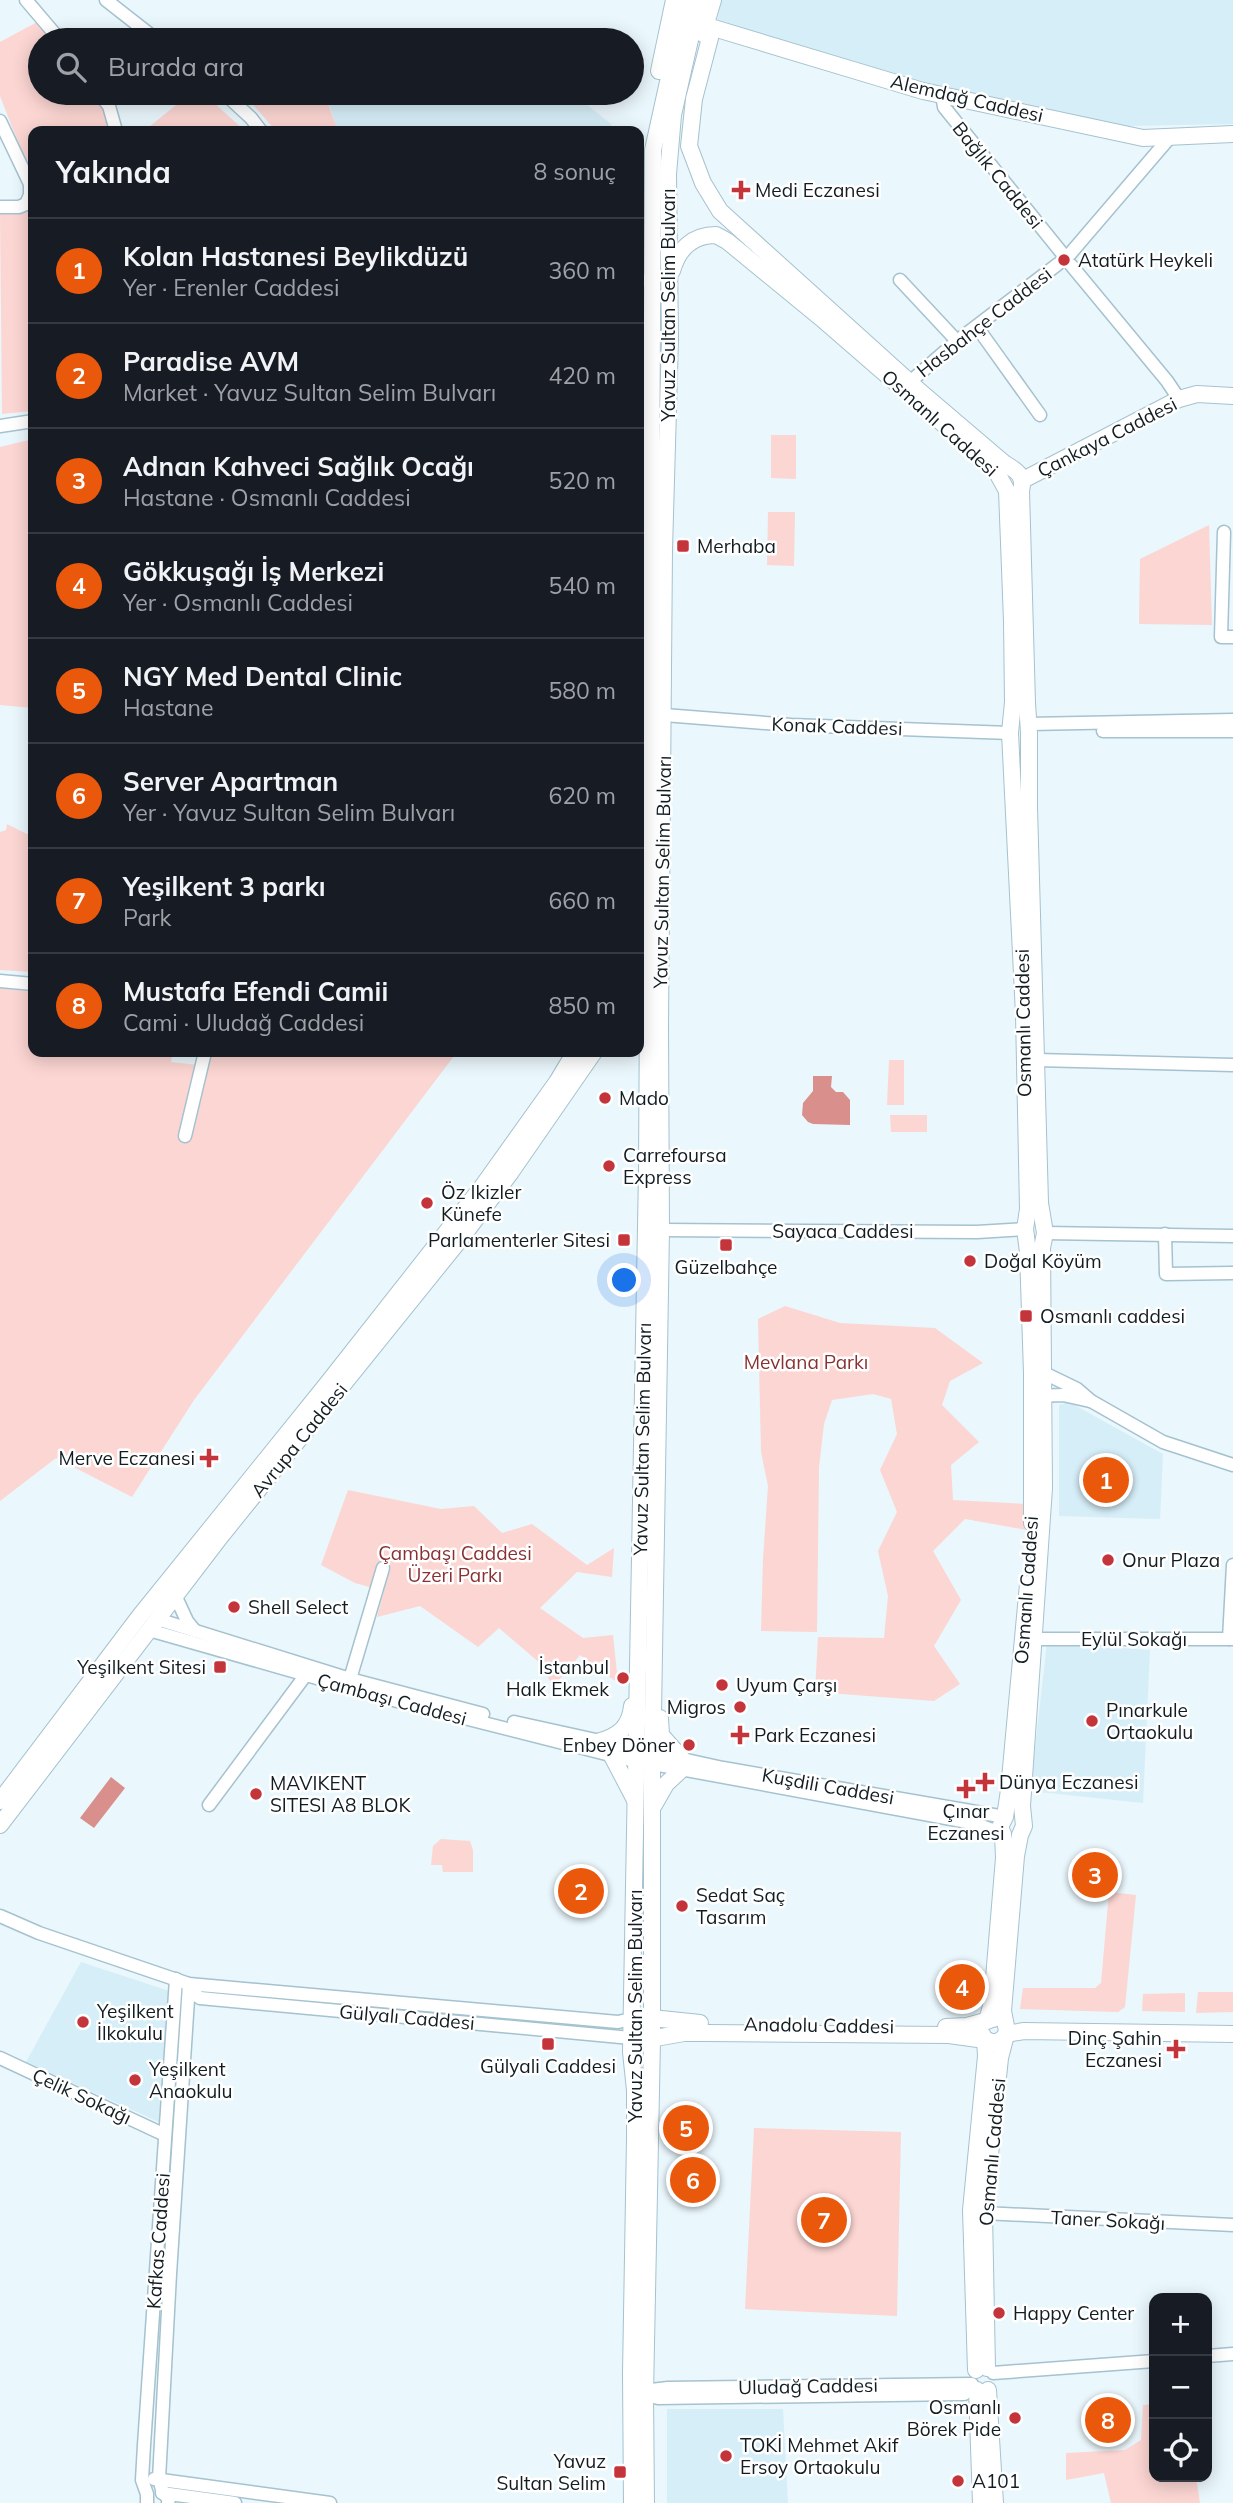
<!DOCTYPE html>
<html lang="tr">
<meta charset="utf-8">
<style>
:root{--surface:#171b24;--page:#20242c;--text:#f1f3f6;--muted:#9ea1a6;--line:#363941;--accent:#ea580c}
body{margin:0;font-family:Mulish,sans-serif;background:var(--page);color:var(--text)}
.controls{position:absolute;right:21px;bottom:21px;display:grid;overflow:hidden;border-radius:14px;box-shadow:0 4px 18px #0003}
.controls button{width:63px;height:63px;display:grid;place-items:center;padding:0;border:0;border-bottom:2px solid var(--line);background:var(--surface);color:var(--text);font:35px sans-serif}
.you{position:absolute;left:625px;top:1281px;width:24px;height:24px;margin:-18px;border:5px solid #fff;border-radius:50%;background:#1a73e8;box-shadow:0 0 0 10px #1a73e833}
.badge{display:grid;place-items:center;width:46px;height:46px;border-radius:50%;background:var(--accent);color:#fff;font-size:23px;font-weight:700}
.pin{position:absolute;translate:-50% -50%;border:4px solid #fff;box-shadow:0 2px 7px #0006}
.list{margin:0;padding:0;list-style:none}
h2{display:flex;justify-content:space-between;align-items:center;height:91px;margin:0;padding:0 28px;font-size:30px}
h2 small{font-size:23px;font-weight:400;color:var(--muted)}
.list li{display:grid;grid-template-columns:46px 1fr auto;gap:21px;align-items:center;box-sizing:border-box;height:105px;padding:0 28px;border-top:2px solid var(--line)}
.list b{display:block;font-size:26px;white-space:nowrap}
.list p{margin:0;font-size:23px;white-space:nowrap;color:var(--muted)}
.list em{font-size:23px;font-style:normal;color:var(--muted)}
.icon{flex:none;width:38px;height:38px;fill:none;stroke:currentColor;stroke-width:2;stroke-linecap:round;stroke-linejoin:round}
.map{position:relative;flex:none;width:1233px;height:2503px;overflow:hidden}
.search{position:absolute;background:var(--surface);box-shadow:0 4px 18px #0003;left:28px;top:28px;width:616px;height:77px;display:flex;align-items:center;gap:18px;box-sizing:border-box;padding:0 24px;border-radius:38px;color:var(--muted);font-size:26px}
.panel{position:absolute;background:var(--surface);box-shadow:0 4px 18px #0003;left:28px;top:126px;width:616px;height:931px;border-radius:14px}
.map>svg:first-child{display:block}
</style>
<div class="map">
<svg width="1233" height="2503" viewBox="0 0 1233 2503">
<rect width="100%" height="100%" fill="#eaf7fc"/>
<g fill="#d6eef8">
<polygon points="722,0 1233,0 1233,124 1127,126 944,89 717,21"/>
<polygon points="325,93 580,93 581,100 611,124 614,131 338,131"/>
<polygon points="1069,1402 1163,1454 1160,1519 1059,1516 1059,1405"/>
<polygon points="1047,1643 1150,1650 1143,1803 1030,1791"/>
<polygon points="81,1962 169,1991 159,2122 26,2062"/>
<polygon points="667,2409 783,2409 788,2503 667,2503"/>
</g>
<g fill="#fcd6d3">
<polygon points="39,21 53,40 40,40 40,93 92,93 104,109 110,131 33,131 33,174 25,160 0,96 0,42"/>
<polygon points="191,93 203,93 245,131 144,131"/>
<polygon points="243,93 324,93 338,131 276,131"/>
<polygon points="33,198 33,411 2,414 0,212"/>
<polygon points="771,435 796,435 796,479 771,478"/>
<polygon points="33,439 33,708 0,705 0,447"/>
<polygon points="768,512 795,512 794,566 767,565"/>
<polygon points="1209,525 1212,625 1139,624 1140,559"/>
<polygon points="7,824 33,837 33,972 0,970 0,832 6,830"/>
<polygon points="0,988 33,992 33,1052 173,1052 171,1062 208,1066 213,1052 457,1052 194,1400 132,1497 56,1458 0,1501"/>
<polygon points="889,1060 904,1060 904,1105 887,1105"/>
<polygon points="890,1115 927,1115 927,1132 891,1132"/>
<polygon points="785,1306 840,1323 935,1328 983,1363 950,1381 942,1405 979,1442 951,1465 953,1500 1027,1504 1027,1530 965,1519 933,1551 961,1600 934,1646 960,1684 934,1701 815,1692 818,1637 884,1638 888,1596 878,1551 897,1512 880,1470 897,1434 891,1399 873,1394 832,1400 824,1424 819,1467 817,1632 761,1631 763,1559 768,1486 761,1452 758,1319"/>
<polygon points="348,1490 441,1509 474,1506 502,1533 532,1524 587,1565 614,1548 612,1577 577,1572 540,1608 583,1638 613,1635 618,1683 580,1655 553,1687 541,1664 499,1628 478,1647 420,1606 377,1617 384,1591 355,1583 321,1565"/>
<polygon points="441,1839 470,1841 473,1850 473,1872 443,1872 442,1865 431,1865 433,1846"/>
<polygon points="1109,1892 1136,1895 1125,2007 1118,2012 1020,2009 1023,1988 1095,1988 1101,1983"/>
<polygon points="1198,1992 1233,1992 1233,2012 1196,2013"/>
<polygon points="1185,1993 1185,2012 1142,2011 1143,1994"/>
<polygon points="754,2128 901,2132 897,2316 745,2309"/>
<polygon points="1154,2404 1154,2477 1196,2477 1200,2503 1111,2503 1104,2473 1066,2480 1066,2453 1125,2450 1141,2440 1143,2405"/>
</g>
<g fill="#d98f8b">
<polygon points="813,1076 832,1076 831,1087 836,1092 843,1092 850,1100 850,1125 813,1124 808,1122 802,1115 803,1103 813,1091"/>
<polygon points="111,1777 125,1788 94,1828 80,1818"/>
</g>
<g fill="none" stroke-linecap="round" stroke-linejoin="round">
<g stroke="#a5c2cf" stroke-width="15">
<g id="minor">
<polyline points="26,0 60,40"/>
<polyline points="106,0 157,40"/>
<polyline points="99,93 109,106 116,131"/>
<polyline points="224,93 251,118 261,131"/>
<polyline points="942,95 944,107 1061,252"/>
<polyline points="0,121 30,184 30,195 26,204 19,207 0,207"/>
<polyline points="1070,254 1171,136"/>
<polyline points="1071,265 1167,381 1179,399"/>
<polyline points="900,280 957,341"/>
<polyline points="639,281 653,280"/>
<polyline points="977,327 1040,415"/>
<polyline points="911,381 957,341 1058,264"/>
<polyline points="0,426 33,421"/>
<polyline points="1224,532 1221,637 1233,637"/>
<polyline points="664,715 791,725 1010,733"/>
<polyline points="1029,724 1233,720"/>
<polyline points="1103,731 1233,731"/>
<polyline points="0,981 33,984"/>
<polyline points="1037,1060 1233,1065"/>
<polyline points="185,1136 205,1052"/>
<polyline points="661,1230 977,1232 1025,1229"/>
<polyline points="1045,1233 1233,1236"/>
<polyline points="1165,1234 1166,1274 1233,1273"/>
<polyline points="1036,1373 1044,1373 1077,1389 1091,1401 1163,1442 1233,1465"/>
<polyline points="1036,1396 1063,1395 1090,1401"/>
<polyline points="175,1595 187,1621 195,1631"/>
<polyline points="157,1619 350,1679 483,1714"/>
<polyline points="149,1630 397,1701 626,1759 973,1823 1003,1834"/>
<polyline points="1035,1639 1233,1639"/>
<polyline points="1229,1639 1233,1565"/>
<polyline points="350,1679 383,1568"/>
<polyline points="514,1722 723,1768 1005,1817"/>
<polyline points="209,1805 305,1676"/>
<polyline points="0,1916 39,1933 189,1984 618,2022 631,2019"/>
<polyline points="189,1985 193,1993 200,1998 631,2038"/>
<polyline points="0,2058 165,2135"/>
<polyline points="984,2213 1233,2225"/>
<polyline points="1207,2356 1233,2354"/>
<polyline points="993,2373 1154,2361"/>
<polyline points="645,2395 658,2398 964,2394 974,2387"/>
<polyline points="645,2395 651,2390 668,2388 972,2384"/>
<polyline points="154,2479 330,2503"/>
<polyline points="162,2493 235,2503"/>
<polyline points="147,2503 147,2494 142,2480 144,2445 176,1979"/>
<polyline points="168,2503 169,2499 163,2493 159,2479 170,2274 189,1984"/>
</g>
</g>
<g stroke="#a5c2cf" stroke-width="18">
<g id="major">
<path d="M 707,26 L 710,38 L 694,99 L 689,146 L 703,183 L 720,211 L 916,388 L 1004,463 C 1017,471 1025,475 1021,491 L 1027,703 L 1029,733 L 1029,807 L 1040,1203 L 1045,1233 L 1042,1248 L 1044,1488 L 1022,1806 L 1024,1826 L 1020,1835 L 1016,1856 L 1003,2011 L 1007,2031 L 1000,2058 L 984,2213 L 987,2368"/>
<polyline points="707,26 923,91 1143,138 1233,134"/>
<polyline points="703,34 713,0"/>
<polyline points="659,71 674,0"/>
<path d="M 672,271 C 678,249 693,235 716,235 L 727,241 L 821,318 L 995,469 L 1007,491 L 1012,621 L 1013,702 L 1010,733 L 1024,1014 L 1028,1209 L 1025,1229 L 1028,1252 L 1032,1373 L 1032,1523"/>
<polyline points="1023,480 1179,399 1197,394 1233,396"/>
<polyline points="660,1718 661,1735 683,1760"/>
<path d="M 597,1742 C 618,1737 630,1727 632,1706"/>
<polyline points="612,1756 635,1800"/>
<polyline points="0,1801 139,1617 327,1384 482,1187 557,1082 575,1052"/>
<polyline points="654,1805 666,1784 681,1770"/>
<polyline points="0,1825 221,1536 462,1237 511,1172 594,1052"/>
<polyline points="642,2017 700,2023"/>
<polyline points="987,2021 992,2002 1004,1858 1003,1834 1000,1827 1005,1817 1009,1790 1028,1584"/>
<polyline points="946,2027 967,2026 996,2018"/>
<polyline points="1006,2034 1024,2031 1233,2034"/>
<polyline points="644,2040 684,2033 707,2033 949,2035 985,2040 996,2043 1005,2037"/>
<polyline points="976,2370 971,2210 986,2056 985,2040 982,2034"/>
<polyline points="977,2390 981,2503"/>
<polyline points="988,2390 995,2503"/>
<polyline points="632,2503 631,2374 635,2138 635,2090 631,2052 647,1171 653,150 686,0"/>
<polyline points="646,2503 645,2395 652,2039 652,1775 661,1230 660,1026 664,550 670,339 668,174 673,115 699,0"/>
</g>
</g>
<use href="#minor" stroke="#fff" stroke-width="12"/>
<use href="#major" stroke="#fff" stroke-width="16"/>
</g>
<g fill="#c4343b" stroke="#fff" stroke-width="2.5">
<path d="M737.5 179.5h7v7h7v7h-7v7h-7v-7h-7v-7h7z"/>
<circle cx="1064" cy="260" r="7"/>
<rect x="676" y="539" width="14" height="14" rx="3.5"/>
<circle cx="605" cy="1098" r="7"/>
<circle cx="609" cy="1166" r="7"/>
<circle cx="427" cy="1203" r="7"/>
<rect x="617" y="1233" width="14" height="14" rx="3.5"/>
<rect x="719" y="1238" width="14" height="14" rx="3.5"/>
<circle cx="970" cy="1261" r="7"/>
<rect x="1019" y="1309" width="14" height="14" rx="3.5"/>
<path d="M205.5 1447.5h7v7h7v7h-7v7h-7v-7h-7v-7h7z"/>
<circle cx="1108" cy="1560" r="7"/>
<circle cx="234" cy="1607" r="7"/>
<rect x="213" y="1660" width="14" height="14" rx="3.5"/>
<circle cx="623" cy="1678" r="7"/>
<circle cx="722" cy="1685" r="7"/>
<circle cx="740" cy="1707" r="7"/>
<circle cx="1092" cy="1721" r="7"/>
<path d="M736.5 1724.5h7v7h7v7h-7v7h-7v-7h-7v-7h7z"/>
<circle cx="689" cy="1745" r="7"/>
<path d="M981.5 1771.5h7v7h7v7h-7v7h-7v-7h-7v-7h7z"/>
<path d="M962.5 1778.5h7v7h7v7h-7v7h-7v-7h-7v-7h7z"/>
<circle cx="256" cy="1794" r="7"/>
<circle cx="682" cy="1906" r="7"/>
<circle cx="83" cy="2022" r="7"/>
<rect x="541" y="2037" width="14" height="14" rx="3.5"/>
<path d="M1172.5 2038.5h7v7h7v7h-7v7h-7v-7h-7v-7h7z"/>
<circle cx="135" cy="2080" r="7"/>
<circle cx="999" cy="2313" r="7"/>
<circle cx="1015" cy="2418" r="7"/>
<circle cx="726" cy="2456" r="7"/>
<rect x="613" y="2465" width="14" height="14" rx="3.5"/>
<circle cx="958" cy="2481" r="7"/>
</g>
<g text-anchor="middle" stroke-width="5" stroke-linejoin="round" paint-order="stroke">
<g font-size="19" fill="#121d22" stroke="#fff">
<text transform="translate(967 98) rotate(13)" y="7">Alemdağ Caddesi</text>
<text transform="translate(998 175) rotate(51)" y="7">Bağlık Caddesi</text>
<text transform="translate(668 305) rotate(-90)" y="7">Yavuz Sultan Selim Bulvarı</text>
<text transform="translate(984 322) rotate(-38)" y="7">Hasbahçe Caddesi</text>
<text transform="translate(940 423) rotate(42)" y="7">Osmanlı Caddesi</text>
<text transform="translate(1107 437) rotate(-27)" y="7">Çankaya Caddesi</text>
<text transform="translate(837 726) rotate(2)" y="7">Konak Caddesi</text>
<text transform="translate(662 872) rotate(-89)" y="7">Yavuz Sultan Selim Bulvarı</text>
<text transform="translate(1023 1023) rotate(-91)" y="7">Osmanlı Caddesi</text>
<text x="843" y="1238">Sayaca Caddesi</text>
<text transform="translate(642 1439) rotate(-89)" y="7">Yavuz Sultan Selim Bulvarı</text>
<text transform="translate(299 1440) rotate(-51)" y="7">Avrupa Caddesi</text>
<text transform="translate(1026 1590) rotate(-86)" y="7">Osmanlı Caddesi</text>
<text x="1134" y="1646">Eylül Sokağı</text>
<text transform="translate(392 1699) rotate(15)" y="7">Çambaşı Caddesi</text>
<text transform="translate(828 1786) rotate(10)" y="7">Kuşdili Caddesi</text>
<text transform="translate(635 2006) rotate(-90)" y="7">Yavuz Sultan Selim Bulvarı</text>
<text transform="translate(407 2017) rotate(5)" y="7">Gülyalı Caddesi</text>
<text transform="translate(819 2025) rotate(1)" y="7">Anadolu Caddesi</text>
<text transform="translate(82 2096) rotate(25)" y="7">Çelik Sokağı</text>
<text transform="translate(992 2152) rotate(-85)" y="7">Osmanlı Caddesi</text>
<text transform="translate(1108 2220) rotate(3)" y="7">Taner Sokağı</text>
<text transform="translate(158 2241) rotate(-86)" y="7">Kafkas Caddesi</text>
<text transform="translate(808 2386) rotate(-1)" y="7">Uludağ Caddesi</text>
</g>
<g font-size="19" fill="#121d22" stroke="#fff" text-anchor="start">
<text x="755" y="197">Medi Eczanesi</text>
<text x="1078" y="267">Atatürk Heykeli</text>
<text x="697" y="553">Merhaba</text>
<text x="619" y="1105">Mado</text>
<text x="623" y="1162">Carrefoursa<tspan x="623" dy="22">Express</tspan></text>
<text x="441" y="1199">Öz Ikizler<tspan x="441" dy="22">Künefe</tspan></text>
<text x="610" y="1247" text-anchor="end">Parlamenterler Sitesi</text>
<text x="984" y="1268">Doğal Köyüm</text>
<text x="726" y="1274" text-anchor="middle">Güzelbahçe</text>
<text x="1040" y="1323">Osmanlı caddesi</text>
<text x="195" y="1465" text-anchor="end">Merve Eczanesi</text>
<text x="1122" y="1567">Onur Plaza</text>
<text x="248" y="1614">Shell Select</text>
<text x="206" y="1674" text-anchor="end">Yeşilkent Sitesi</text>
<text x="609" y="1674" text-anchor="end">İstanbul<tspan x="609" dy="22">Halk Ekmek</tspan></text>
<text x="736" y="1692">Uyum Çarşı</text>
<text x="726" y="1714" text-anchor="end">Migros</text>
<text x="1106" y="1717">Pınarkule<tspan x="1106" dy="22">Ortaokulu</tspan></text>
<text x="754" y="1742">Park Eczanesi</text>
<text x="675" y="1752" text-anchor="end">Enbey Döner</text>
<text x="999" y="1789">Dünya Eczanesi</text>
<text x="270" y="1790">MAVIKENT<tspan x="270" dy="22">SITESI A8 BLOK</tspan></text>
<text x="966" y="1818" text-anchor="middle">Çınar<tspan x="966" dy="22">Eczanesi</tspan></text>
<text x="696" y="1902">Sedat Saç<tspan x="696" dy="22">Tasarım</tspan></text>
<text x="97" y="2018">Yeşilkent<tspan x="97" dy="22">İlkokulu</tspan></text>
<text x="1162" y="2045" text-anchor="end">Dinç Şahin<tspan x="1162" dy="22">Eczanesi</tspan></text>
<text x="548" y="2073" text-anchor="middle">Gülyali Caddesi</text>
<text x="149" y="2076">Yeşilkent<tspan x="149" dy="22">Anaokulu</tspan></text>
<text x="1013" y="2320">Happy Center</text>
<text x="1001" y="2414" text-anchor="end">Osmanlı<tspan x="1001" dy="22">Börek Pide</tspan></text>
<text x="740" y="2452">TOKİ Mehmet Akif<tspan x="740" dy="22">Ersoy Ortaokulu</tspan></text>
<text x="606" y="2468" text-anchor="end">Yavuz<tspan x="606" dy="22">Sultan Selim</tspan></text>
<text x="972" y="2488">A101</text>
</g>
<g font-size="19" fill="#893132" stroke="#fff">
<text x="806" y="1369">Mevlana Parkı</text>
<text x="455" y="1560">Çambaşı Caddesi<tspan x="455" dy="22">Üzeri Parkı</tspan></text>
</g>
</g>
</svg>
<div class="controls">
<button>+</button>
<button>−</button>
<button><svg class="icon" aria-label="locate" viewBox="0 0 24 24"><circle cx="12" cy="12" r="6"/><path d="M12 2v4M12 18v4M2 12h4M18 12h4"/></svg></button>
</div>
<div class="you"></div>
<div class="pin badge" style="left:1106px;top:1480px">1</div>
<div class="pin badge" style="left:581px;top:1891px">2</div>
<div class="pin badge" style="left:1095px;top:1875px">3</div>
<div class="pin badge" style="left:962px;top:1987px">4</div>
<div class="pin badge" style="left:686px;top:2128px">5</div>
<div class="pin badge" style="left:693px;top:2180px">6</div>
<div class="pin badge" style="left:824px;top:2220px">7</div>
<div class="pin badge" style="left:1108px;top:2420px">8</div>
<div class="search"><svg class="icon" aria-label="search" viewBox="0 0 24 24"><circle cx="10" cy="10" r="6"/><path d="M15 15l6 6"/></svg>Burada ara</div>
<section class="panel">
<h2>Yakında<small>8 sonuç</small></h2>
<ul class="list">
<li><span class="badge">1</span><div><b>Kolan Hastanesi Beylikdüzü</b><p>Yer · Erenler Caddesi</p></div><em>360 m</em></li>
<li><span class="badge">2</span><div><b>Paradise AVM</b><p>Market · Yavuz Sultan Selim Bulvarı</p></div><em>420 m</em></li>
<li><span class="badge">3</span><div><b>Adnan Kahveci Sağlık Ocağı</b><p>Hastane · Osmanlı Caddesi</p></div><em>520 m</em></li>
<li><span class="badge">4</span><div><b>Gökkuşağı İş Merkezi</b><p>Yer · Osmanlı Caddesi</p></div><em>540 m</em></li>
<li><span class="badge">5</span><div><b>NGY Med Dental Clinic</b><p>Hastane</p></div><em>580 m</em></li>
<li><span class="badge">6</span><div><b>Server Apartman</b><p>Yer · Yavuz Sultan Selim Bulvarı</p></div><em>620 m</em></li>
<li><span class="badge">7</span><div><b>Yeşilkent 3 parkı</b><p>Park</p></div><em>660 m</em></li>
<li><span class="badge">8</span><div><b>Mustafa Efendi Camii</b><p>Cami · Uludağ Caddesi</p></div><em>850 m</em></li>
</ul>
</section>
</div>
